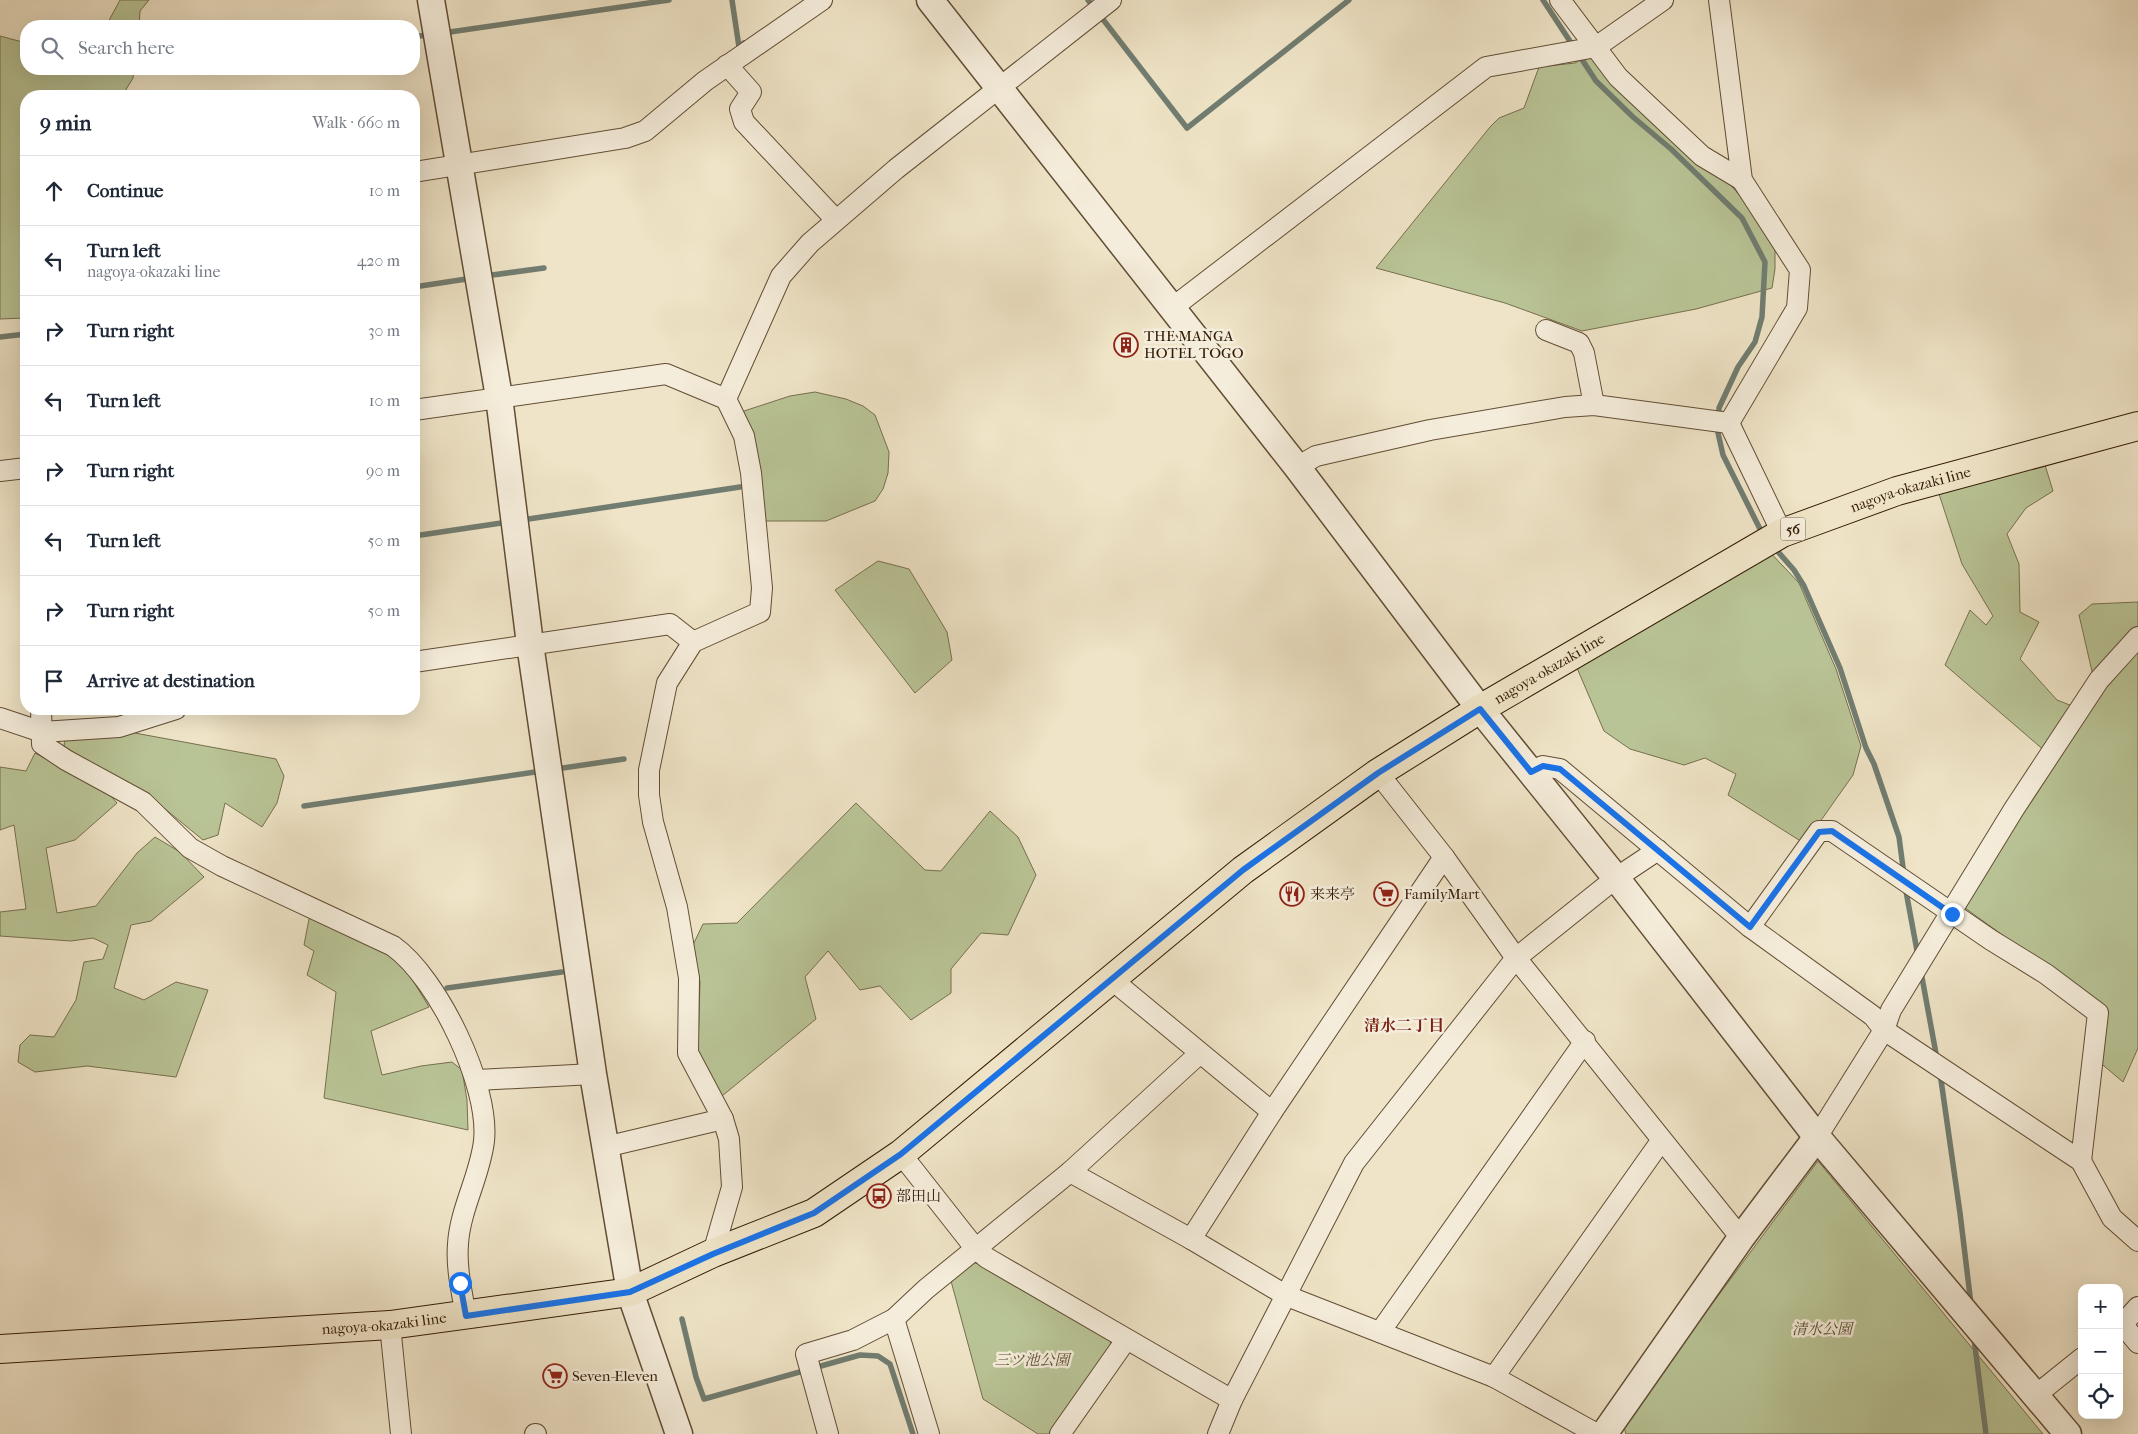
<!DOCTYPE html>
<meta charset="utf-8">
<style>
:root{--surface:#fff;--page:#f2f2f3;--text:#1f2937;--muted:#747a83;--line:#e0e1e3}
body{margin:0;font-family:"IM FELL French Canon","Noto Serif JP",serif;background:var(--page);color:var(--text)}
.controls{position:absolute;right:15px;bottom:15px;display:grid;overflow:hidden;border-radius:10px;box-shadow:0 5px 20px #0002}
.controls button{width:45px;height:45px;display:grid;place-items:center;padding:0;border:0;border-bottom:1px solid var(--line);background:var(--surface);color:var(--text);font:25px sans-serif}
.stop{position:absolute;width:15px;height:15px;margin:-11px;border:4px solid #1a73e8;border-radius:50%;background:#fff}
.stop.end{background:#1a73e8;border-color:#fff;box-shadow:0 1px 5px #0008}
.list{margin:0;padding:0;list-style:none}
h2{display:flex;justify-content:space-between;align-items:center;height:65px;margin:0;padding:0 20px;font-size:21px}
h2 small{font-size:16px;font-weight:400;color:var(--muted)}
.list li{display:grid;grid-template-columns:32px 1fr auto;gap:15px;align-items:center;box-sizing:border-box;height:70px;padding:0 20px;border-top:1px solid var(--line)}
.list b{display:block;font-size:19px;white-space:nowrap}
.list p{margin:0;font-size:16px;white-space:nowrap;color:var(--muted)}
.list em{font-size:16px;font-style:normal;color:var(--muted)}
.icon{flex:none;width:28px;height:28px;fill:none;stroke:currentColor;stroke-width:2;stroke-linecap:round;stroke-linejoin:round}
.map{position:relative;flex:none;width:2138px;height:1434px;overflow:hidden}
.search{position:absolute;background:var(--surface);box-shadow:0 5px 20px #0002;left:20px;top:20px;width:400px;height:55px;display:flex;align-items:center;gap:12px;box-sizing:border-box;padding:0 18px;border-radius:20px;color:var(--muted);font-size:19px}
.panel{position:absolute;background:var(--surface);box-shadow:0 5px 20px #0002;left:20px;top:90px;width:400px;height:625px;border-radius:20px}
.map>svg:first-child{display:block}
</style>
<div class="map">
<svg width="2138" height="1434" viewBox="0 0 2138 1434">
<rect width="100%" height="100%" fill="#efe4c7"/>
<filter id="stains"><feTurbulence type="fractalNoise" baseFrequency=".004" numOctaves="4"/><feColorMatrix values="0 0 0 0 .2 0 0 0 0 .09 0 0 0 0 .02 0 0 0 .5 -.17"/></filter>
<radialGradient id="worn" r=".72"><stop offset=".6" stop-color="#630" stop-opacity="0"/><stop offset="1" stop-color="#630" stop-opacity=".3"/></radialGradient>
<g fill="#b9c496" stroke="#76704d">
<polygon points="120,0 149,0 140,11 139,26 106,26"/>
<polygon points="0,36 26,43 26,69 134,69 133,78 122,96 26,96 26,318 0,319"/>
<polygon points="1592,54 1724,178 1744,200 1775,241 1775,269 1772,288 1696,309 1582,331 1505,303 1376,268 1490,127 1499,118 1524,108 1539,67 1575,63"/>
<polygon points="815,392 846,399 863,406 875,415 889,452 888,473 883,489 875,501 826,521 765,521 741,412 790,396"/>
<polygon points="2045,465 2053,491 2026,508 2007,534 2019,564 2020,612 2039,622 2020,659 2057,700 2085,711 2097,693 2079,615 2092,604 2138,602 2138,1048 2123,1082 2097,1060 2101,1006 1965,908 2053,758 1945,665 1970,610 1986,625 1993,616 1962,564 1939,494"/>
<polygon points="1766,548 1799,583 1836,669 1861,746 1853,775 1817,826 1802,842 1728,795 1736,774 1705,758 1684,765 1630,749 1604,731 1574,661"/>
<polygon points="878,561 909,569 947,632 952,660 915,693 835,590"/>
<polygon points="124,731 276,759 284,776 277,803 262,827 225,803 218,835 203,840 148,795 64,747 65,735"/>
<polygon points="35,753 104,788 117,803 75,840 46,848 57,913 96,906 137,853 155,837 180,852 204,877 151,921 131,925 114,988 144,1000 176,982 208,990 176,1077 87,1066 35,1072 18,1062 20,1045 30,1035 54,1037 76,1000 84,962 103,959 108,945 93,938 71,941 0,936 0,912 26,909 14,825 0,830 0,767 26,771"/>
<polygon points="856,803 925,870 941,871 990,811 1018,837 1036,875 1008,935 981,933 951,969 951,993 911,1020 880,986 860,990 828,951 805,977 816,1019 722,1096 705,1071 698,1050 700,982 693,945 703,924 737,923"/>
<polygon points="310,914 383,949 409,974 429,1007 371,1031 382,1075 421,1066 452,1062 462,1070 467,1100 468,1130 324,1098 336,992 307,975 314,951 304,945"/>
<polygon points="1818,1161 2043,1434 1626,1434 1623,1424"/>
<polygon points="975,1263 982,1264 1109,1338 1112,1347 1049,1434 1038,1434 983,1399 951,1281 969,1264"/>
</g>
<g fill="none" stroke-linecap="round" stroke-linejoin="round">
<g stroke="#717d71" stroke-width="5.5">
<polyline points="732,0 739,47 744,43"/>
<polyline points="1088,0 1187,128 1349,0"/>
<polyline points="1543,0 1596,81 1633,117 1671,149 1742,218 1765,262 1762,317 1755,342 1738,367 1719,408 1718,433 1723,455 1763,535"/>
<polyline points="443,33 669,0"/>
<polyline points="414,37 431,34"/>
<polyline points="485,276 544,268"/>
<polyline points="414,287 473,278"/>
<polyline points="0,337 26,334"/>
<polyline points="522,520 740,487"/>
<polyline points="414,536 508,522"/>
<polyline points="1773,546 1794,570 1804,586 1840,668 1866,748 1874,764 1899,837 1904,875"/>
<polyline points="556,769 624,759"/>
<polyline points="304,806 542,771"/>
<polyline points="1905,886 1918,956"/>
<polyline points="1921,972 1937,1059"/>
<polyline points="447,988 562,972"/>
<polyline points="1940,1073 1960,1213 1971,1304"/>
<polyline points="682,1319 696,1377 704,1399 860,1355 878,1356 890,1364 913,1434"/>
<polyline points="1974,1338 1986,1434"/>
</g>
<g stroke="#624d35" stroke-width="22">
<g id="minor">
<polyline points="1560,0 1618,77 1702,156 1742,180"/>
<polyline points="1719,0 1742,180 1800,270 1797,308 1729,423"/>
<polyline points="727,65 751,92 740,109 744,122 836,220"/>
<polyline points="414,172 625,138 645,131 705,81 822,0"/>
<polyline points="1172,308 1486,67 1596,47 1663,0"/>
<polyline points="1546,330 1579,343 1584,353 1594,405"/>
<polyline points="726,399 781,276 810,243 896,169 1111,0"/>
<polyline points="414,410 666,374 726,399 744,436 751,473 762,588 760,612 693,642 667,683 649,770 649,795 653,822 677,907 689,978 688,1053 723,1119 729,1139 732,1187 713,1253"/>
<polyline points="1729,423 1782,533"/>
<polyline points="1297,467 1316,456 1430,430 1565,407 1594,405 1729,423"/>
<polyline points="0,471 26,468"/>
<polyline points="414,662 670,624 693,642"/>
<path d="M 41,709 L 42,744 L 66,760 L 143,802 L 190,848 L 222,866 L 393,946 C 438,978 490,1086 484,1141 C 480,1176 460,1209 458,1244 C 456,1268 462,1293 466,1316"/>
<polyline points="0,718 42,732 119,727 176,709"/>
<polyline points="1531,771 1543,766 1560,769 1750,927 1873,1016 1884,1030 2081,1161 2112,1218 2138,1241"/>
<polyline points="1378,773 1444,857 1516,958 1741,1238"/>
<polyline points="1750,927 1819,831 1832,831 1991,940 2046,974 2098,1013 2081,1161"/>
<polyline points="1111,979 1272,1112"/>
<polyline points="477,1080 593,1074"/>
<polyline points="1817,1137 1884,1030 1891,1010 2014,809 2099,680 2138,637"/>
<polyline points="605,1147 723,1119"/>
<polyline points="901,1154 975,1248 987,1258 1232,1400"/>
<polyline points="1070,1172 1191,1239 1287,1296 1494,1377 1597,1434"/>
<polyline points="1191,1239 1272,1112 1444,857"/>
<polyline points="894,1319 929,1434"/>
<polyline points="390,1325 401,1434"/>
<polyline points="2123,1325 2138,1343"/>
<polyline points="2119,1328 2138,1307"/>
<polyline points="1380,1332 1585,1041"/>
<polyline points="1494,1377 1661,1141"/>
<polyline points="2036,1395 2082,1358"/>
<polyline points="535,1434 536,1434"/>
<polyline points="828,1434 806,1354 853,1340 894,1319 926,1289 1070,1172 1199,1054"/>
<polyline points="1060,1434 1126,1340"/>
<polyline points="1218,1434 1232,1400 1354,1163 1516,958 1616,878 1658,850"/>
</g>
</g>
<g stroke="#624d35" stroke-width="29">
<g id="tertiary">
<polyline points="431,0 499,397 530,644 593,1074 630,1292 679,1434"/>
<polyline points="930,0 1297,467 1480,709 1616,878 1817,1137 2068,1434"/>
<polyline points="1604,1434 1741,1238 1817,1137"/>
</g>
</g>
<g stroke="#331b04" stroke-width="30">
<g id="primary">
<path id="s1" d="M 0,1349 L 390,1325 L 630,1292 L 713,1253 L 814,1213 L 901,1154 L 1243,870 L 1378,773 L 1480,709 L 1782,533 L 1897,491 L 2138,426"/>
</g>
</g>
<use href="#minor" stroke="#f5eddb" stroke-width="20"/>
<use href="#tertiary" stroke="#f5eddb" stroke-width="26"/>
<use href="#primary" stroke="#efe4c7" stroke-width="28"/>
</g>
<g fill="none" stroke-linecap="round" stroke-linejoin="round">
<polyline stroke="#1a73e8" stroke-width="6" points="460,1283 466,1316 630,1292 713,1254 814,1213 901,1154 1243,870 1378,773 1480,709 1531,772 1543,766 1560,769 1750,927 1819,832 1832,831 1952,914"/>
</g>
<defs>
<g id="building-ring" transform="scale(1.25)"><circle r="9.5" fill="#f5eddb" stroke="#8f2418" stroke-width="1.5"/><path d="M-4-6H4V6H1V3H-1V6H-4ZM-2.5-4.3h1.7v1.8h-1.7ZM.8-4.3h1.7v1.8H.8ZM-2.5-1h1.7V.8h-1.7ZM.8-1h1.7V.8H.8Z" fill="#8f2418"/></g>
<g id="restaurant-ring" transform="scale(1.25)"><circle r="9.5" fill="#f5eddb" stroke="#8f2418" stroke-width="1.5"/><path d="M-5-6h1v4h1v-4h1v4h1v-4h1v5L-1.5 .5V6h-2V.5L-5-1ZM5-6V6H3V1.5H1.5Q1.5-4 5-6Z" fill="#8f2418"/></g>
<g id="supermarket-ring" transform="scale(1.25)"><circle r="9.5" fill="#f5eddb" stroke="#8f2418" stroke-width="1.5"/><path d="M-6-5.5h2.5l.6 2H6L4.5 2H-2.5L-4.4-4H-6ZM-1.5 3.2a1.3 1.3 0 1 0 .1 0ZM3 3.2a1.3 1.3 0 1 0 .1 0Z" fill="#8f2418"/></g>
<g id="bus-ring" transform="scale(1.25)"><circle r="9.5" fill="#f5eddb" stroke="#8f2418" stroke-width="1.5"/><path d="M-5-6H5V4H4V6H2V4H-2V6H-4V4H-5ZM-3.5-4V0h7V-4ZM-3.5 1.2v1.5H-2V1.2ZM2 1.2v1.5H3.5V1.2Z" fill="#8f2418"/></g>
</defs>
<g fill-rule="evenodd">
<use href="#building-ring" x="1126" y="345"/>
<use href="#restaurant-ring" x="1292" y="894"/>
<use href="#supermarket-ring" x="1386" y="894"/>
<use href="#bus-ring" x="879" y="1196"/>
<use href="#supermarket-ring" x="555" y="1376"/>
</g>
<g text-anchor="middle" stroke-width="5" stroke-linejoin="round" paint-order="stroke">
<rect fill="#f5eddb" stroke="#6d5a44" stroke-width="1" x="1780.5" y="517.5" width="25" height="23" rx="4"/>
<g font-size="14" font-weight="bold" fill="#331b04">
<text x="1793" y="534">56</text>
</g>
<g font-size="15" fill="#331b04" stroke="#f5eddb" text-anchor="start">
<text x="1144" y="341">THE MANGA<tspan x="1144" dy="17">HOTEL TOGO</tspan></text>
<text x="1310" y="899">来来亭</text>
<text x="1404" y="899">FamilyMart</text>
<text x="896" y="1201">部田山</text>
<text x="572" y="1381">Seven-Eleven</text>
</g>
<g font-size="15" fill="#331b04" stroke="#f5eddb">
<text dy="5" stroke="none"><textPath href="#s1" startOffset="2155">nagoya-okazaki line</textPath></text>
<text dy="5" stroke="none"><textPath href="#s1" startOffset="1750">nagoya-okazaki line</textPath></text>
<text dy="5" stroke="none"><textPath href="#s1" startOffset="385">nagoya-okazaki line</textPath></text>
</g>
<g font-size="15" font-style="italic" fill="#5b4e30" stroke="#f5eddb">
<text x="1822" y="1334">清水公園</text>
<text x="1032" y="1365">三ツ池公園</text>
</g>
<g font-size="16" font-weight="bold" fill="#7a1f14" stroke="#f5eddb">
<text x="1404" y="1031">清水二丁目</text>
</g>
</g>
<rect width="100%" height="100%" filter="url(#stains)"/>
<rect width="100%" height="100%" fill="url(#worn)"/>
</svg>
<div class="controls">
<button>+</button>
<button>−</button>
<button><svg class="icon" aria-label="locate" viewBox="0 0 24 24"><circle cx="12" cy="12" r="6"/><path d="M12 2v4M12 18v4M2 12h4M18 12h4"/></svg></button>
</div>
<div class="stop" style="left:460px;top:1283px"></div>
<div class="stop end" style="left:1952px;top:914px"></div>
<div class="search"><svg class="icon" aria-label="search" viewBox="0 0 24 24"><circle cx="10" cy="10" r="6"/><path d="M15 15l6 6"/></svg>Search here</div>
<section class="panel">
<h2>9 min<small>Walk · 660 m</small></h2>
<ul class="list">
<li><svg class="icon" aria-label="ahead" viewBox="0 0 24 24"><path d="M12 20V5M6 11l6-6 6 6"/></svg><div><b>Continue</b></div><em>10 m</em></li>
<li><svg class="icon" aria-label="left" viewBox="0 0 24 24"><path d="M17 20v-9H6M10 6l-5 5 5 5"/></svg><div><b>Turn left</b><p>nagoya-okazaki line</p></div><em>420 m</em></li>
<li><svg class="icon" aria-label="right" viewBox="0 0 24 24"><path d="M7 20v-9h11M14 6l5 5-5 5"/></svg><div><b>Turn right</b></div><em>30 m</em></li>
<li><svg class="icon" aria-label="left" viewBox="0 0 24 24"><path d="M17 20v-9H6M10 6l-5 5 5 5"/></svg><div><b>Turn left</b></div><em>10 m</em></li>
<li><svg class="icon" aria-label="right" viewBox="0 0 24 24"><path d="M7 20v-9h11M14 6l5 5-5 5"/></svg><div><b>Turn right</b></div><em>90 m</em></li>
<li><svg class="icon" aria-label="left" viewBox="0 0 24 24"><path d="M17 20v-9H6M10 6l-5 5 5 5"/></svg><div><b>Turn left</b></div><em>50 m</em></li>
<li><svg class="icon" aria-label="right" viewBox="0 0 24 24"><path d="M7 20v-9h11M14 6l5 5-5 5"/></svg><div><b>Turn right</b></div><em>50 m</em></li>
<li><svg class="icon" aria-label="arrive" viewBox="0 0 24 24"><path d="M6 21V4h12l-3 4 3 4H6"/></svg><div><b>Arrive at destination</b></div></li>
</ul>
</section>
</div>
